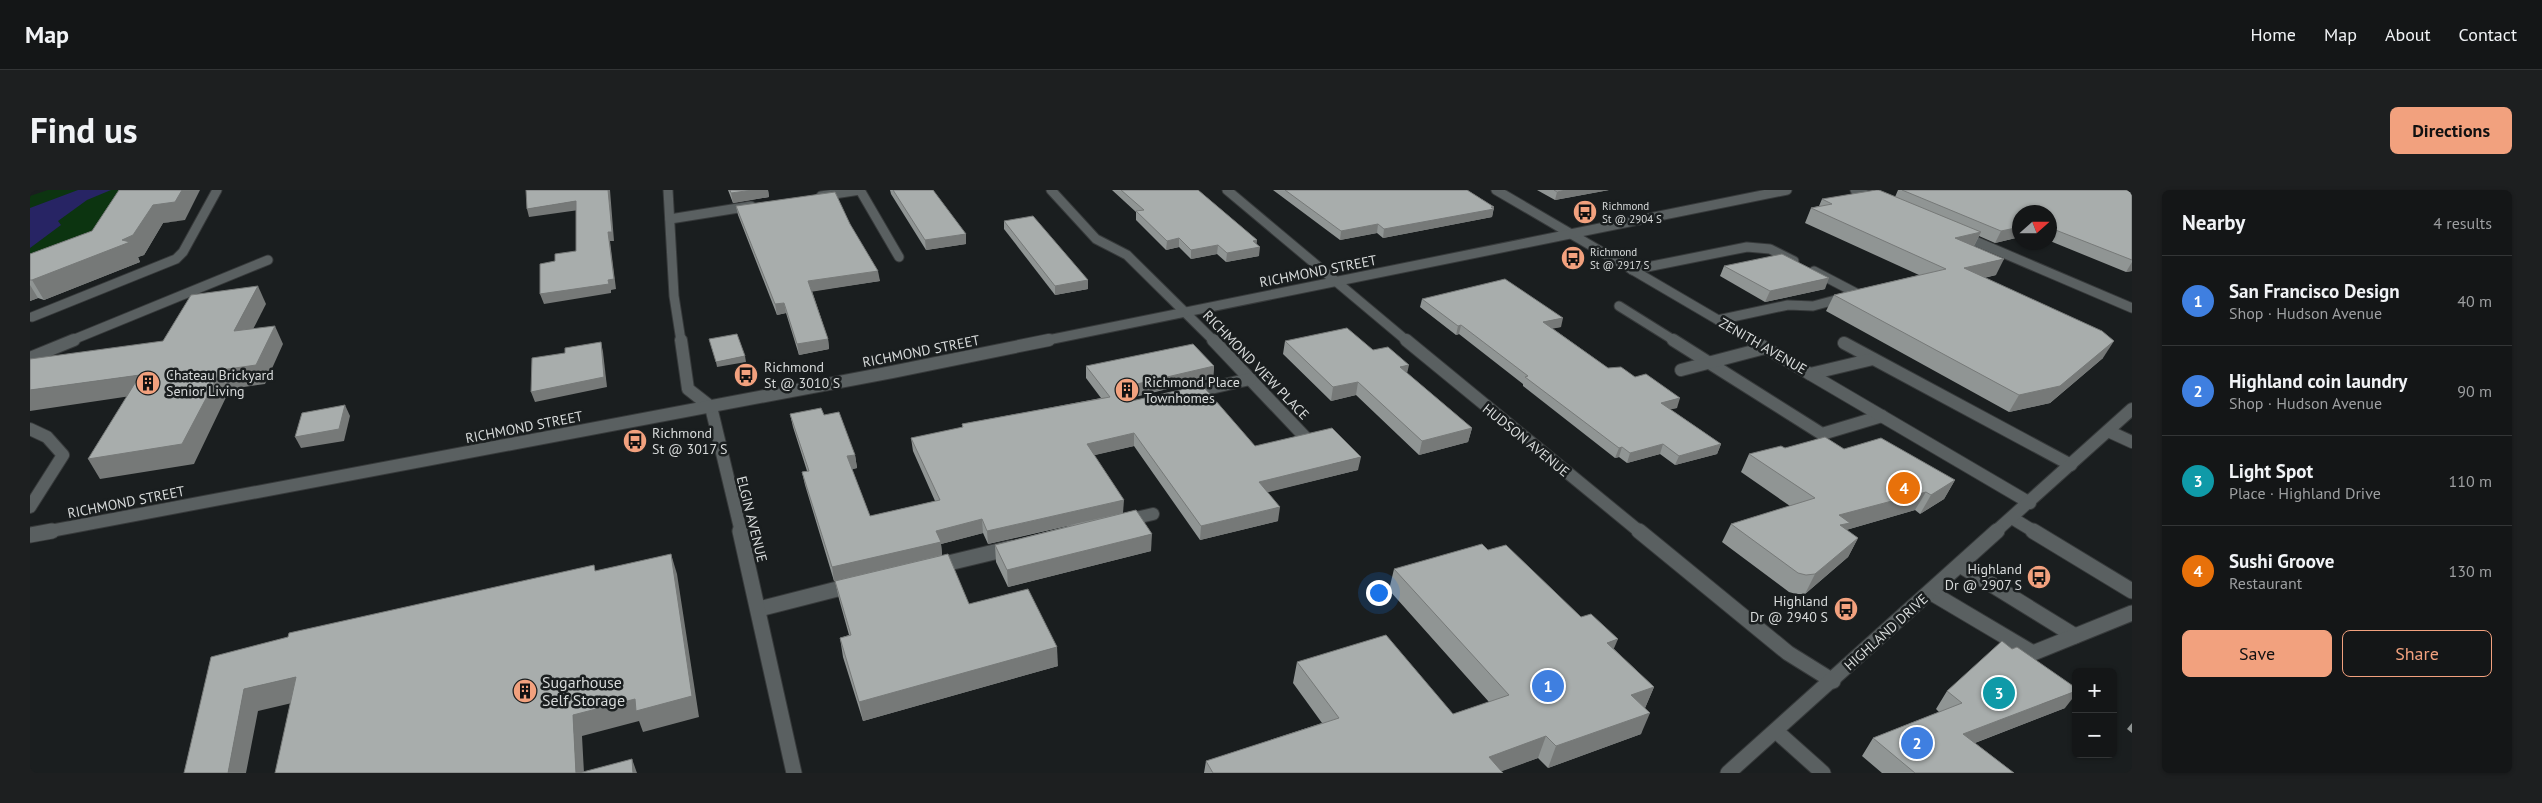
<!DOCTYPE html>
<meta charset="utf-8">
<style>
:root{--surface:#141617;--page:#1d1f20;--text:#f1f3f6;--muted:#9d9fa1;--line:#333536;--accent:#f2a17e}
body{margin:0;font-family:"PT Sans",sans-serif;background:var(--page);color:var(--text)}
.controls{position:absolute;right:15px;bottom:15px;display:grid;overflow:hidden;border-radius:8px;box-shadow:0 1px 4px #0004}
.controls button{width:45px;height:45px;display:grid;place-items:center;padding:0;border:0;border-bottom:1px solid var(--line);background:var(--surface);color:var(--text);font:25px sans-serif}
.compass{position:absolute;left:1982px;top:15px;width:45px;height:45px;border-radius:50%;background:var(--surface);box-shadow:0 1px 4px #0004;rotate:69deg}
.you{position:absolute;left:1348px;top:402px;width:18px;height:18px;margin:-12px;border:4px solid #fff;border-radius:50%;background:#1a73e8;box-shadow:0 0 0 8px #1a73e833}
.badge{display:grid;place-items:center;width:32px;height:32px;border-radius:50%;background:var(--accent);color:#fff;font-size:16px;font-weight:700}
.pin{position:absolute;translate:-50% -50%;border:2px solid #fff;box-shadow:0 1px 5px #0006}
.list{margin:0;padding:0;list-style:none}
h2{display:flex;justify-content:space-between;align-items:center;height:65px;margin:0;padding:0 20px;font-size:21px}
h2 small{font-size:16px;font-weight:400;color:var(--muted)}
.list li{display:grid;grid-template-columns:32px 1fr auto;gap:15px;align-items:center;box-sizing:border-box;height:90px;padding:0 20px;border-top:1px solid var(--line)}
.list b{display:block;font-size:19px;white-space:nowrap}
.list p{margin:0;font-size:16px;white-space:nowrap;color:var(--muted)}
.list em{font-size:16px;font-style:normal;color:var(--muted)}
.actions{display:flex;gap:10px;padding:15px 20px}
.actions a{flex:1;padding:11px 0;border:1px solid var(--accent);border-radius:8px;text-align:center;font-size:18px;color:var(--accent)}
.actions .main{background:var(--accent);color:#111}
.map{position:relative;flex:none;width:2102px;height:583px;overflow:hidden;border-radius:8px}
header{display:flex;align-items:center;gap:30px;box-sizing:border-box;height:70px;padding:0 25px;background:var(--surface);border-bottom:1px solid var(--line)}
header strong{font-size:24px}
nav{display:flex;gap:28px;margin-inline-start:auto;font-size:18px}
.intro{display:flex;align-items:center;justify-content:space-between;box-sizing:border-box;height:120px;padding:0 30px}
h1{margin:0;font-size:35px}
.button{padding:12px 22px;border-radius:8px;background:var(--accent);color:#111;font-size:18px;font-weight:700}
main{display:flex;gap:30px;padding:0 30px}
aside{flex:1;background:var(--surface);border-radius:8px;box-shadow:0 1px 4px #0004}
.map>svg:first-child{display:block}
</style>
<header>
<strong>Map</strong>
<nav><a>Home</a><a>Map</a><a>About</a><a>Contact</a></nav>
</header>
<div class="intro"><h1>Find us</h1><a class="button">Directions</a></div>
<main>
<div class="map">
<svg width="2102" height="583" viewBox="0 0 2102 583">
<rect width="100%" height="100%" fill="#1a1e1f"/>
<polygon fill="#0c3410" points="18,0 140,0 84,41 0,84 0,6"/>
<polygon fill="#272464" points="48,0 81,0 57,10 28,31 31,35 0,58 0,18"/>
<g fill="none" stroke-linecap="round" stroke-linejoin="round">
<g stroke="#373a3b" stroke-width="11">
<g id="lane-far2">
<polyline points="1021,0 1066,49 1097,65 1184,151"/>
<polyline points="1602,80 1717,57 1740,59 1764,71"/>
<polyline points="1589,116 1645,151"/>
<polyline points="2,127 146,69 153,62 187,0"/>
<polyline points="1688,130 1758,115 1783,116 1828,104 1784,81"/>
<polyline points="40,151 238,70"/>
</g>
</g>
<g stroke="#373a3b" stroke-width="14">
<g id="lane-far1">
<polyline points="1183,150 1275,247"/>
<polyline points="1643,150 1792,244 1852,226"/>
<polyline points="1814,153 2041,275"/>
<polyline points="0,168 44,150"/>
<polyline points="1651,180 1735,158"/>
<polyline points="1780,184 1843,169"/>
<polyline points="1159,203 1220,189"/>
<polyline points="0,239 17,247 33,265 0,317"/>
<polyline points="2078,241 2102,252"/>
<polyline points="1093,331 1123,324"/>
</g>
</g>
<g stroke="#373a3b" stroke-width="17">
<g id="lane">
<polyline points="1930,375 2045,446"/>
<polyline points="906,376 981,358"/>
<polyline points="1900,402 2003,463 2102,423"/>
<polyline points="729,419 823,395"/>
</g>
</g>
<g stroke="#373a3b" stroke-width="11">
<g id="street-far2">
<polyline points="638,0 644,106 651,151"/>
<polyline points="1197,0 1377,151"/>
<polyline points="1466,0 1724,151"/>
<polyline points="1825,0 1846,9"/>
<polyline points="791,6 830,0 869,67"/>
<polyline points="640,29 721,16"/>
<polyline points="1931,45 2102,118"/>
</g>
</g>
<g stroke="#373a3b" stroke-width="14">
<g id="street-far1">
<polyline points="651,150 658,199 681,217 711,342"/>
<polyline points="1376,150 1610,342"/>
<polyline points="1722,150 2000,313"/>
<polyline points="1982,328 2005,342"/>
</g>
</g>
<g stroke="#373a3b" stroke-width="17">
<g id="street">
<polyline points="710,341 764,583"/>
<polyline points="1609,341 1758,463 1803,491"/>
<polyline points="2003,341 2102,401"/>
<polyline points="1746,541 1793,583"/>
</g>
</g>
<g stroke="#373a3b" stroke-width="11">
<polyline id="secondary-far2" points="1013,151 1757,0"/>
</g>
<g stroke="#373a3b" stroke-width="14">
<g id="secondary-far1">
<polyline points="15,342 862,182 1019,150"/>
<polyline points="1965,342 2102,219"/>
</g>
</g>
<g stroke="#373a3b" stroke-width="17">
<g id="secondary">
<polyline points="0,345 22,341"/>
<polyline points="1698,583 1967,341"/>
</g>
</g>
<use href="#lane-far2" stroke="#5a6061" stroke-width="9"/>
<use href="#lane-far1" stroke="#5a6061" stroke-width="12"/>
<use href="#lane" stroke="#5a6061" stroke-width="15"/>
<use href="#street-far2" stroke="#5a6061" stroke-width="9"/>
<use href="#street-far1" stroke="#5a6061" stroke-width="12"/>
<use href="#street" stroke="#5a6061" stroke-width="15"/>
<use href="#secondary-far2" stroke="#5a6061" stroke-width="9"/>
<use href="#secondary-far1" stroke="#5a6061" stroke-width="12"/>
<use href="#secondary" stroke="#5a6061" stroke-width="15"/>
</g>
<g fill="#909594">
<polygon points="698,0 738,0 739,7 703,13"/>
<polygon points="860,0 903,0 936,54 896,60 861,4"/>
<polygon points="1082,0 1168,0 1227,50 1226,54 1229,66 1196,72 1187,64 1161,69 1149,57 1136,60 1106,30 1106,22"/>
<polygon points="1243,0 1437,0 1464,17 1462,27 1353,48 1347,43 1310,50"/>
<polygon points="1507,0 1579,0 1525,10"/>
<polygon points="1868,0 2102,0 2102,81 2096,82 2020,51 2020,22 1990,22 1990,47 1965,53 1949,46 1944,56 1966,85 1954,88 2073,168 2020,213 1979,222 1796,121 1804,105 1889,85 1775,33 1781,18 1789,16 1792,9 1865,7"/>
<polygon points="706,16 820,34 850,91 782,101 798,149 799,159 769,165 756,123 747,125 708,25"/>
<polygon points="155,30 133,33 114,65 108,67 110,72 14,110 8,108 0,111 0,64 62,41"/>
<polygon points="974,31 1058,90 1058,99 1025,105 974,39"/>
<polygon points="1694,76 1795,99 1735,112 1690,86"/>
<polygon points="1392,109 1531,137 1522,138 1578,178 1647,218 1640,219 1691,254 1687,264 1645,275 1630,264 1597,273 1589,267 1585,268 1493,196 1493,194 1429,144 1426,145 1390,117"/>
<polygon points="1255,151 1343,160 1377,183 1442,238 1438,252 1389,265 1326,205 1301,211 1253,164"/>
<polygon points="1056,176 1184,176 1183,188 1092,210 1225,256 1328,280 1237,302 1248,331 1170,350 1104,256 1064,265 1093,323 1121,361 978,397 966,372 965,355 1046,334 958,354 953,343 911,354 912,365 939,414 1028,476 833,531 813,467 810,448 819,445 809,409 805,391 804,391 775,295 772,282 777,281 763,237 760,224 794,225 825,265 827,278 822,279 840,326 905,311 883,261 881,248 932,238 932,234 1071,208 1056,188"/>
<polygon points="1755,258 1814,259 1925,290 1914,309 1890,324 1885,320 1816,340 1828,348 1818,367 1775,404 1766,404 1759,402 1692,352 1701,334 1760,316 1711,282 1719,264"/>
<polygon points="1458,360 1584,459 1624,497 1615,518 1611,544 1518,578 1508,568 1471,581 1473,583 1174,583 1176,571 1292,533 1263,493 1267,472 1423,524 1459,512 1359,400 1364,379"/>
<polygon points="1917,501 2035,518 1945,553 1984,583 1852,583 1832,566 1843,548 1909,522 1906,519"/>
<polygon points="2102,533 2102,543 2097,539"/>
</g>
<g fill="#767978">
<polygon points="152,0 170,0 155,30 133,33 114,65 108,67 110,72 14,110 2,90 92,50 123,15"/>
<polygon points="578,0 580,0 584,51 580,51 586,99 581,100 581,103 514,114 510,104 578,90"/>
<polygon points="723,0 738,0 739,7 703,13 701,3"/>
<polygon points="1536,0 1579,0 1525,10 1527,2"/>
<polygon points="546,11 549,20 499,27 497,19"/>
<polygon points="1464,17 1462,27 1353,48 1354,39"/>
<polygon points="1348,34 1347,43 1310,50 1311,41"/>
<polygon points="1990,37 1990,47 1965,53 1971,41"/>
<polygon points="2023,39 2020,46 2020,40"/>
<polygon points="1951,42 1943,58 1925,48"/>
<polygon points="936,44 936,54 896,60 895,50"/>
<polygon points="1149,48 1149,57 1136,60 1137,51"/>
<polygon points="1227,50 1226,58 1230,57 1229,66 1196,72 1197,63 1223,51"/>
<polygon points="1188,55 1187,64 1161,69 1161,60"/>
<polygon points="1974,69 1966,85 1926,94 1934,78"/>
<polygon points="2102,72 2102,81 2096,82"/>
<polygon points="848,81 850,91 780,102 778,91"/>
<polygon points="1799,88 1795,99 1735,112 1740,101"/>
<polygon points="1058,90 1058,99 1025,105 1025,96"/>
<polygon points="0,95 8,108 0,111"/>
<polygon points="228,96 236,114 213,159 204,141"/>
<polygon points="754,113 756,123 747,125 745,114"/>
<polygon points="1533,128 1531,137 1511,141 1513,132"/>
<polygon points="1431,135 1429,144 1426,145 1428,136"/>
<polygon points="245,136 253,154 235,194 200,199 164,274 70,289 58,269 191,180"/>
<polygon points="798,149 799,159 769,165 767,154"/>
<polygon points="2084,151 2073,168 2020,213 1979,222 1989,205"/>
<polygon points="571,152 573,162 577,197 505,212 501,202"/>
<polygon points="715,166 716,172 687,177 686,172"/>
<polygon points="1379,175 1376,188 1370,177"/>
<polygon points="1184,176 1183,188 1093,209 1088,214 1088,202 1094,197"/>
<polygon points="110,185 121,203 0,221 0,200"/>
<polygon points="1328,192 1326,205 1301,211 1303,197"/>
<polygon points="1650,208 1647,218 1627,222 1631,213"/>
<polygon points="315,215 320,226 314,251 271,258 265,247"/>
<polygon points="1442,238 1438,252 1389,265 1392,251"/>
<polygon points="1104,243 1104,256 1057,267 1057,254"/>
<polygon points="1633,254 1630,264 1597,273 1600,263"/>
<polygon points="1691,254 1687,264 1645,275 1649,266"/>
<polygon points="1592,257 1589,267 1585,268 1589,258"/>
<polygon points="825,265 827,278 819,280 817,266"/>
<polygon points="1331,267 1328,280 1227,305 1229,292"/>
<polygon points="1925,290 1914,309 1890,324 1901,305"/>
<polygon points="1896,302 1885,320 1816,340 1810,352 1809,325"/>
<polygon points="1094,310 1093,323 958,354 957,341"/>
<polygon points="1250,317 1248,331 1170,350 1171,336"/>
<polygon points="952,329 953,343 911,354 912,365 804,391 802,377 906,341"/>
<polygon points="1122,344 1121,361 978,397 977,380"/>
<polygon points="1828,348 1818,367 1775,404 1785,384"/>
<polygon points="641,364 647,384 669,527 613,542 609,531 552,546 554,583 546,583 543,525"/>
<polygon points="1588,449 1579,470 1577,453"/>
<polygon points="1027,457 1028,476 833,531 829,512"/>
<polygon points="266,487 279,509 228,521 216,583 198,583 214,499"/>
<polygon points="1624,497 1615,518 1601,505"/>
<polygon points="2046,501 2046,504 2035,518 1921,562 1933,544"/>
<polygon points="1620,523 1611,544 1518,578 1526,556"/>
<polygon points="1516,546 1508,568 1467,583 1459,567"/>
<polygon points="602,569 607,583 603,583"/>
</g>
<g fill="#a8adac" stroke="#767978">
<polygon points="89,0 152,0 145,12 123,15 103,45 92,50 100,52 2,90 0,90 0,64 62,41"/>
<polygon points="496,0 578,0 582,42 578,42 584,89 578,90 579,94 510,104 510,74 525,71 525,64 546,61 546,11 497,19"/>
<polygon points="700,0 723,0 701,3"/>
<polygon points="863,0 903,0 936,44 895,50"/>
<polygon points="1091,0 1168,0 1227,50 1223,51 1230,57 1197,63 1188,55 1161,60 1149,48 1137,51 1106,21 1114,20"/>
<polygon points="1255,0 1437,0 1464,17 1461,17 1464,19 1354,39 1348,34 1311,41"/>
<polygon points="1524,0 1536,0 1527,2"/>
<polygon points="1846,0 1849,0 1951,42 1925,48 1974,69 1934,78 2072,141 2084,151 2030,196 1989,205 1804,105 1916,79 1781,18 1802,14 1792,9"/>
<polygon points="1872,0 2102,0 2102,70 2023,39 2020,40 2020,22 1990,22 1990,37 1971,41"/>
<polygon points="805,2 820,34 848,81 778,91 798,149 767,154 754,113 745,114 706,16"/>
<polygon points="1003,26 1058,90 1025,96 974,31"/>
<polygon points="1752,64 1799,88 1740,101 1694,76"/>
<polygon points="1475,89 1533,128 1513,132 1578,178 1591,177 1605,187 1616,184 1650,208 1631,213 1691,254 1649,266 1633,254 1600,263 1592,257 1589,258 1495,187 1498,186 1431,135 1428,136 1392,109"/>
<polygon points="228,96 204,141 245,136 226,175 191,180 152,254 58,269 110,185 0,200 0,169 133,151 161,105"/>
<polygon points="1317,138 1343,160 1358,157 1379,175 1370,177 1442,238 1392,251 1328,192 1303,197 1255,151"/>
<polygon points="707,144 715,166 686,172 679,149"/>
<polygon points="571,152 574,187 501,202 502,168 535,163 535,158"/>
<polygon points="1163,154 1184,176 1094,197 1088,202 1089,209 1097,212 1172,195 1225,256 1302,238 1331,267 1229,292 1250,317 1171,336 1104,243 1057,254 1094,310 957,341 952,329 906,341 911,352 802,377 772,282 779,281 760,224 791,218 794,225 809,222 825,265 817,266 840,326 910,310 881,248 933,237 932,234 1080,207 1056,176"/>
<polygon points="315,215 309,239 265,247 272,223"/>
<polygon points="1795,247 1814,259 1851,248 1925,290 1901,305 1896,302 1809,325 1820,333 1810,335 1828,348 1785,384 1776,385 1768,383 1701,334 1785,308 1719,264 1751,256 1755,258"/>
<polygon points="1106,320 1122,344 977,380 965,355"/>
<polygon points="1452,354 1458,360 1476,355 1551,427 1561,424 1588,449 1577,453 1624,497 1601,505 1620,523 1526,556 1516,546 1459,567 1473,583 1183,583 1176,571 1309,528 1267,472 1356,445 1423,524 1479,505 1364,379"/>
<polygon points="641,364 662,506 606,521 605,509 543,525 546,583 245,583 266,487 214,499 198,583 154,583 181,467 258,447 259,443 564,375 565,381"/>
<polygon points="918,364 939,414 998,399 1027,457 829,512 810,448 821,445 805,391"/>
<polygon points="1972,451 1982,459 1987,457 2046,498 2046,501 1933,544 1984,583 1885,583 1843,548 1932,513 1917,501"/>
<polygon points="602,569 603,583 549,583"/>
</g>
<defs>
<g id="bus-disc" transform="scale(1.25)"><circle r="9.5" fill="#f2a17e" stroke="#1a1e1f"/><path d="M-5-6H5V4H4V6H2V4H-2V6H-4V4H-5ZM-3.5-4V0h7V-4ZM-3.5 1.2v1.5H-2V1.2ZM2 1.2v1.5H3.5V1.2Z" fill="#111"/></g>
<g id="building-disc" transform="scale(1.25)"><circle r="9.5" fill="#f2a17e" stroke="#1a1e1f"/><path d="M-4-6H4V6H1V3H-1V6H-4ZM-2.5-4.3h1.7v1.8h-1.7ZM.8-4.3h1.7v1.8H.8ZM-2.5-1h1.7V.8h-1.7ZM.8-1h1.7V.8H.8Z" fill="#111"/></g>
</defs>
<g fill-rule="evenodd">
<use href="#bus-disc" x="1555" y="22"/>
<use href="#bus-disc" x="1543" y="68"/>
<use href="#bus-disc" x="716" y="185"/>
<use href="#building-disc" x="118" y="193"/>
<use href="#building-disc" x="1097" y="200"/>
<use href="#bus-disc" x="605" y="251"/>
<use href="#bus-disc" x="2009" y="387"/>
<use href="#bus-disc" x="1816" y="419"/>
<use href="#building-disc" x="495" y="501"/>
</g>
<g text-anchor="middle" stroke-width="5" stroke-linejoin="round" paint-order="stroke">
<g font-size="11" fill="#d7dada" stroke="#1a1e1f" text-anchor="start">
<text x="1572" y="20">Richmond<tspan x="1572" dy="13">St @ 2904 S</tspan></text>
<text x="1560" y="66">Richmond<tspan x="1560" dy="13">St @ 2917 S</tspan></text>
</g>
<g font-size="14" fill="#d7dada" stroke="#1a1e1f">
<text transform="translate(1288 81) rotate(-11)" y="5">RICHMOND STREET</text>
<text transform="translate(1733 156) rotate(30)" y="5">ZENITH AVENUE</text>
<text transform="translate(891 161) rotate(-11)" y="5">RICHMOND STREET</text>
<text transform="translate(1226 175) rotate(46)" y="5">RICHMOND VIEW PLACE</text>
<text transform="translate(494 237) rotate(-11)" y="5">RICHMOND STREET</text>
<text transform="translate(1496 250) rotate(39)" y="5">HUDSON AVENUE</text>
<text transform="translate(96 312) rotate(-11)" y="5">RICHMOND STREET</text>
<text transform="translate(722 329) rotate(76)" y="5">ELGIN AVENUE</text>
<text transform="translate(1856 442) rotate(-42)" y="5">HIGHLAND DRIVE</text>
</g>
<g font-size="14" fill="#d7dada" stroke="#1a1e1f" text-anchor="start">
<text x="734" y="182">Richmond<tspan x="734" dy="16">St @ 3010 S</tspan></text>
<text x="136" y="190">Chateau Brickyard<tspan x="136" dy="16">Senior Living</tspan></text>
<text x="1114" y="197">Richmond Place<tspan x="1114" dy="16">Townhomes</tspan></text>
<text x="622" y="248">Richmond<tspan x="622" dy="16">St @ 3017 S</tspan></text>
<text x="1992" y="384" text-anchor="end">Highland<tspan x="1992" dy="16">Dr @ 2907 S</tspan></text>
<text x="1798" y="416" text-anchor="end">Highland<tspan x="1798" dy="16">Dr @ 2940 S</tspan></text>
</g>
<g font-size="16" fill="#d7dada" stroke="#1a1e1f" text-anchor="start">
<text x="512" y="498">Sugarhouse<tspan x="512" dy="18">Self Storage</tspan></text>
</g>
</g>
</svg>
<div class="controls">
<button>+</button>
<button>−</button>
</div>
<svg class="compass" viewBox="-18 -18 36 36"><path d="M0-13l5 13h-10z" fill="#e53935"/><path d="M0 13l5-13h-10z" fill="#9d9fa1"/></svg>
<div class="you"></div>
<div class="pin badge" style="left:1518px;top:496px;background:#3f7fe0">1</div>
<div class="pin badge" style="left:1887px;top:553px;background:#3f7fe0">2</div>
<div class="pin badge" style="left:1969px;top:503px;background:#0f9aa8">3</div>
<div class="pin badge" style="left:1874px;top:298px;background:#e8710a">4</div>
</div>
<aside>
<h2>Nearby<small>4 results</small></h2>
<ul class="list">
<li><span class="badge" style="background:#3f7fe0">1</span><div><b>San Francisco Design</b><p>Shop · Hudson Avenue</p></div><em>40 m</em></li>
<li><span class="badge" style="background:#3f7fe0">2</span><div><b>Highland coin laundry</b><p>Shop · Hudson Avenue</p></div><em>90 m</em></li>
<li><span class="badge" style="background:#0f9aa8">3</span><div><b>Light Spot</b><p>Place · Highland Drive</p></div><em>110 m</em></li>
<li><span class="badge" style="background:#e8710a">4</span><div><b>Sushi Groove</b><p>Restaurant</p></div><em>130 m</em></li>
</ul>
<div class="actions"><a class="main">Save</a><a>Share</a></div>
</aside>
</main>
